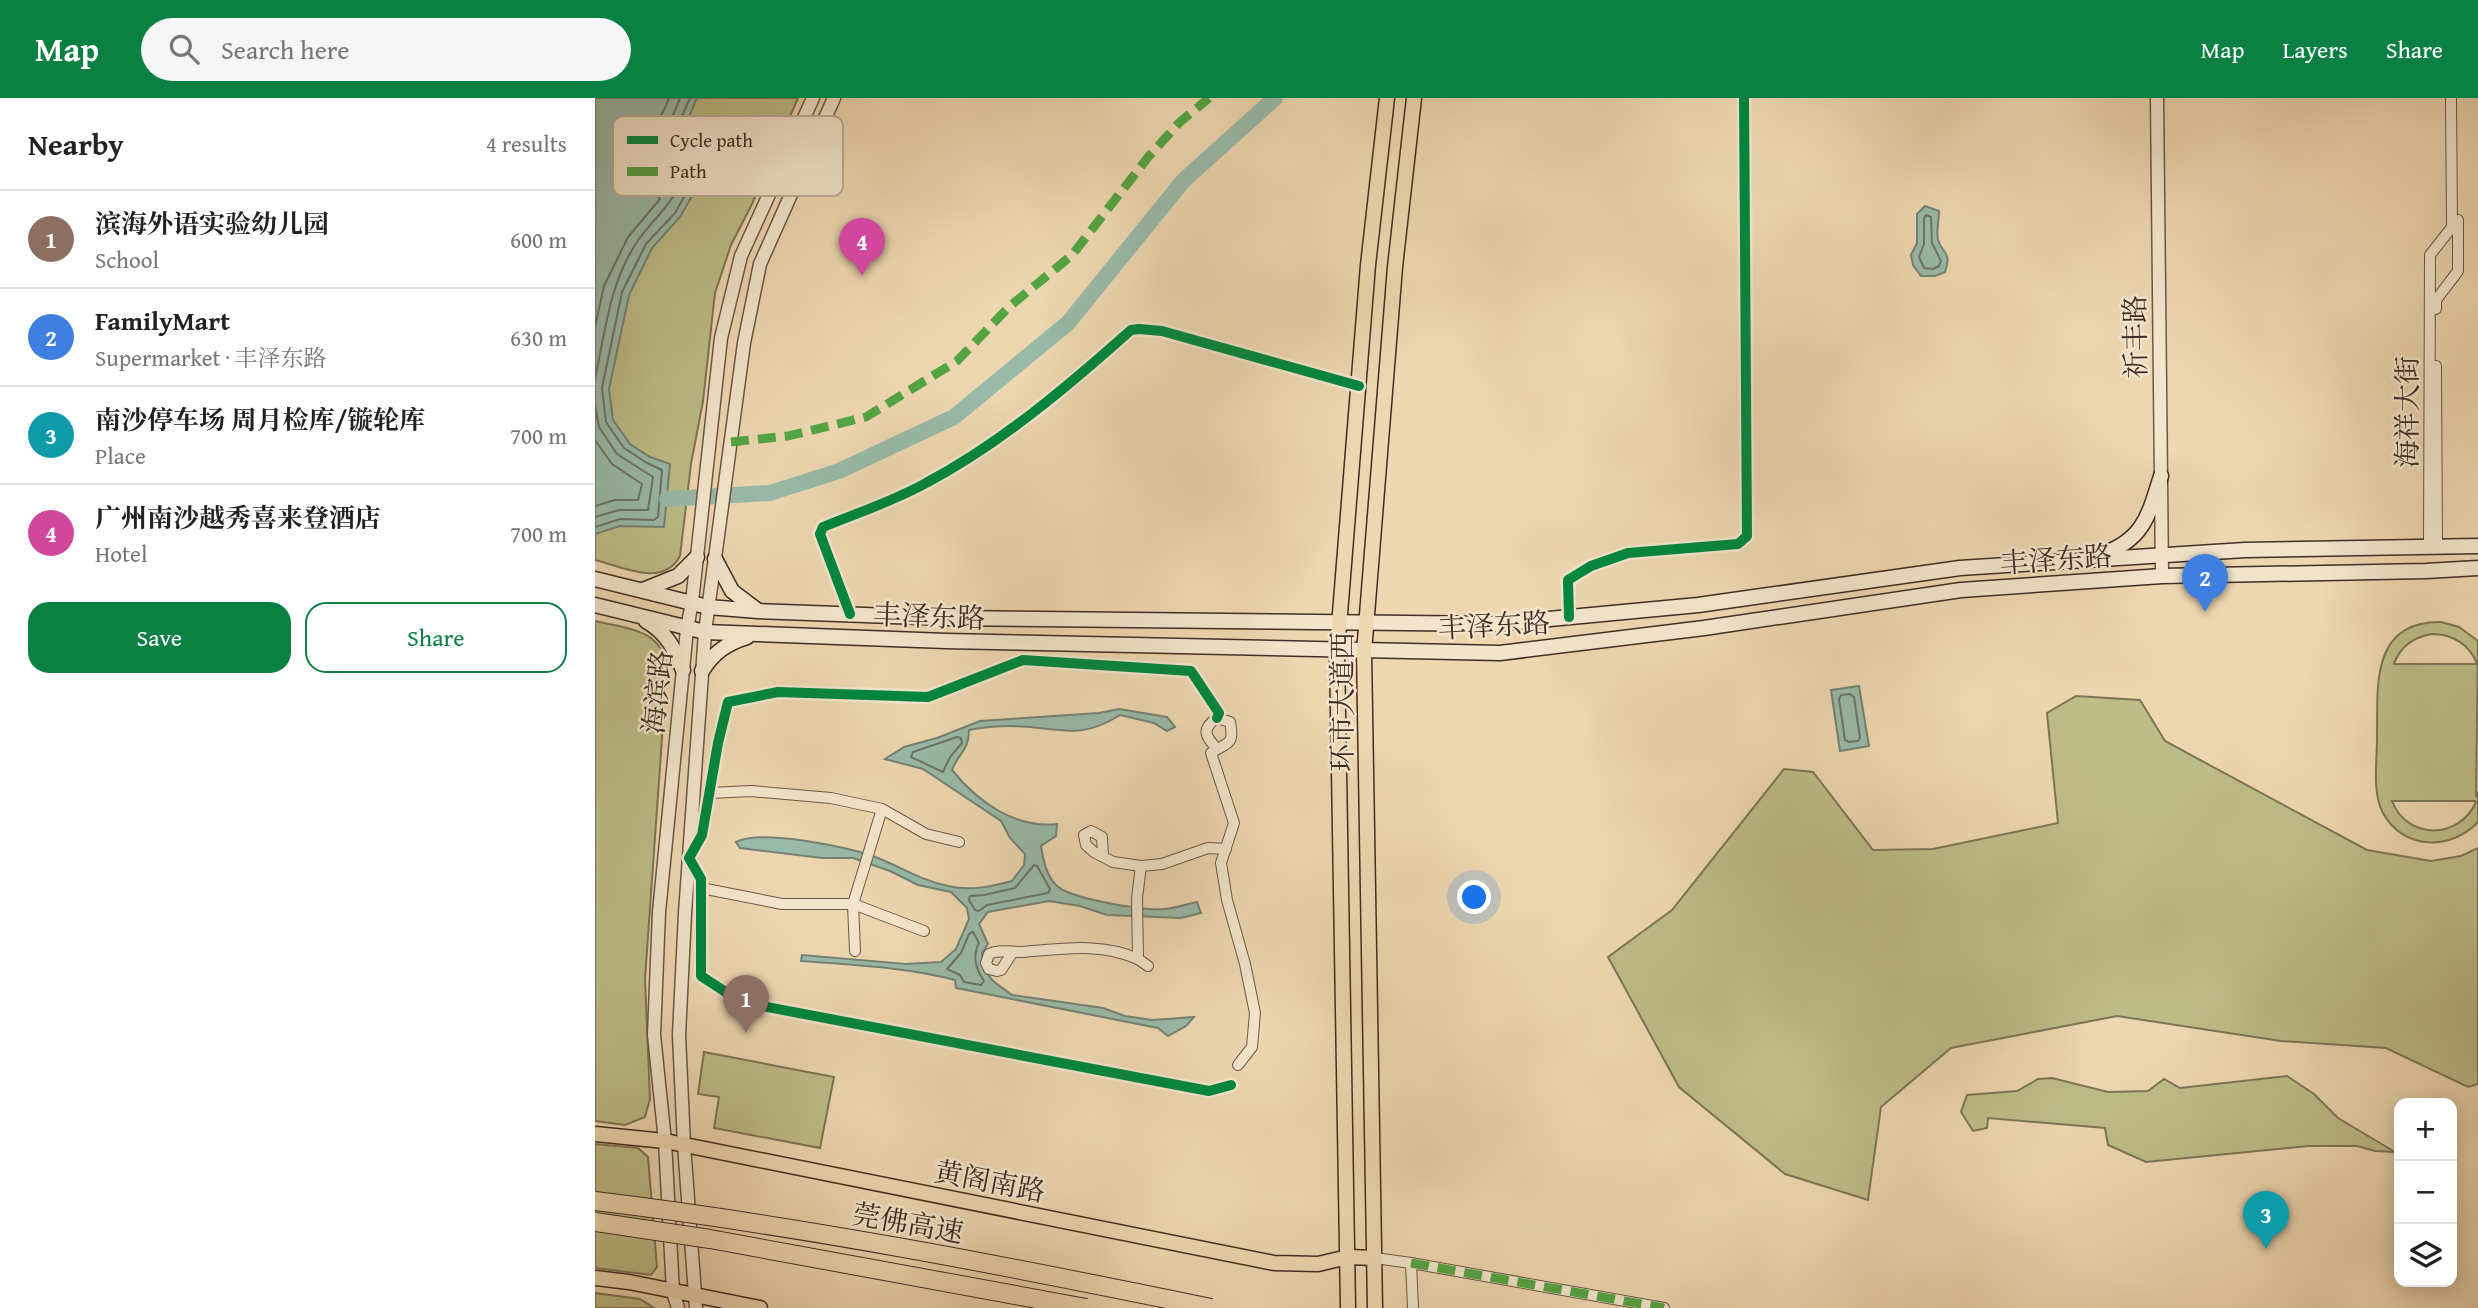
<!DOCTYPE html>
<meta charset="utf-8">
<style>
:root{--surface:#fff;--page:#f6f6f6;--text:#222;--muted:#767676;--line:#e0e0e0;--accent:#0b8043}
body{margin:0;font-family:"Gentium Book Plus","Noto Serif SC",serif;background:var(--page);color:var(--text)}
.controls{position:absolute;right:21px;bottom:21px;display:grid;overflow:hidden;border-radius:14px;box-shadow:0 4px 18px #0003}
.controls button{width:63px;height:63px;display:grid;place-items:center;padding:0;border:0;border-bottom:2px solid var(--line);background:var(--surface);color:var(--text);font:35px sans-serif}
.you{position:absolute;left:880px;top:800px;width:24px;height:24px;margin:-18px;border:5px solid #fff;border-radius:50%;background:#1a73e8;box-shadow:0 0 0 10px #1a73e833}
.badge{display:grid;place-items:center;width:46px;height:46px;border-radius:50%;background:var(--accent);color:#fff;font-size:23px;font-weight:700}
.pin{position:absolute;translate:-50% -58px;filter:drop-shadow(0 2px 4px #0008)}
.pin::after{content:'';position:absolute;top:37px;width:24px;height:21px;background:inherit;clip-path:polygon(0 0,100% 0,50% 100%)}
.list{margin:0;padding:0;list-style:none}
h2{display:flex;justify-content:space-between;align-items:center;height:91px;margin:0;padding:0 28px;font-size:30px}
h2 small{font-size:23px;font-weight:400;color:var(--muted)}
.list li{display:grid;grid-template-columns:46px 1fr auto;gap:21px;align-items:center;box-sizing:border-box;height:98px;padding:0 28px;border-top:2px solid var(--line)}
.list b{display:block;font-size:26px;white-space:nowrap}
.list p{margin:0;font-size:23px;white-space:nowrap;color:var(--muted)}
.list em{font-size:23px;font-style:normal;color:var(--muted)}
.actions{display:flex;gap:14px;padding:21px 28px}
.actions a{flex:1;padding:16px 0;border:2px solid var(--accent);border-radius:21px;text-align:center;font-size:24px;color:var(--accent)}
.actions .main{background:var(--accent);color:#fff}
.icon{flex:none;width:38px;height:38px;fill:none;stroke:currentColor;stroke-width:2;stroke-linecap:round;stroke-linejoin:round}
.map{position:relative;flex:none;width:1883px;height:1210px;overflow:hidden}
header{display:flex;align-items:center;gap:42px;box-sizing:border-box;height:98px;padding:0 35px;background:var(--accent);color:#fff}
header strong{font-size:33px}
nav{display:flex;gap:38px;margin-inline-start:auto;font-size:24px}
.search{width:490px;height:63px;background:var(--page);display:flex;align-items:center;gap:18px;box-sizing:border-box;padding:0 24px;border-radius:38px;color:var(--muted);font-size:26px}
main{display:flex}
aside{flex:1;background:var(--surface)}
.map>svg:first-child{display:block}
</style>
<header>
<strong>Map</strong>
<div class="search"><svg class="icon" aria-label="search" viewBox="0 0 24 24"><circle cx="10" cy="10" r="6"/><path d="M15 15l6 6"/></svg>Search here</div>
<nav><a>Map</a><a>Layers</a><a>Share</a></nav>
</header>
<main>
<aside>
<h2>Nearby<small>4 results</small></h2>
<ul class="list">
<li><span class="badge" style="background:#8d6e63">1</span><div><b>滨海外语实验幼儿园</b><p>School</p></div><em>600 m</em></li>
<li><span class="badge" style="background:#3f7fe0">2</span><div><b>FamilyMart</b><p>Supermarket · 丰泽东路</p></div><em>630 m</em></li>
<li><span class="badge" style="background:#0f9aa8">3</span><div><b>南沙停车场 周月检库/镟轮库</b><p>Place</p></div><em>700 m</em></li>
<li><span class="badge" style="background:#d1479c">4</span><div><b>广州南沙越秀喜来登酒店</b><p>Hotel</p></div><em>700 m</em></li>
</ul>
<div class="actions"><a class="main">Save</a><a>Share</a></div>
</aside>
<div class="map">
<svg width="1883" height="1210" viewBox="0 0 1883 1210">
<rect width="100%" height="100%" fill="#edd7b0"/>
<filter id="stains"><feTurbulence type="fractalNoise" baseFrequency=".00286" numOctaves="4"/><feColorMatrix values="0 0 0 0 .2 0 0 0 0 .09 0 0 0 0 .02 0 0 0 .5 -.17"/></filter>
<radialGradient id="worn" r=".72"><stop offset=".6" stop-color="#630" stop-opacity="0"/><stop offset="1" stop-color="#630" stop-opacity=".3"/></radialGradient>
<g fill="#bdbd87" stroke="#7e7556" stroke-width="2" fill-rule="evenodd">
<path d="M 0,0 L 203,0 L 157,106 L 136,147 L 120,195 L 108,303 L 96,366 L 85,458 C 68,490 28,469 0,462 Z"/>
<path d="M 0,523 C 32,531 66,530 72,569 L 50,881 L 55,1001 L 50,1019 L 30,1027 L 0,1023 Z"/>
<path d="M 1846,524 L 1864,529 L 1883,543 L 1881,699 L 1883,694 L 1883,724 C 1856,753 1808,752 1788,715 C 1777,694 1782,665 1782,641 C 1783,591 1774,523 1846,524 ZM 1837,536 C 1858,536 1875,547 1882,566 L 1799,566 C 1805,549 1819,539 1837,536 ZM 1797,703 L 1880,703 L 1881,704 C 1864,742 1812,742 1797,703 Z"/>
<polygon points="1481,598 1545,602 1570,643 1772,752 1836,763 1866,758 1883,750 1883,986 1873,989 1791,950 1686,943 1522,918 1356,950 1286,1009 1273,1102 1190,1076 1084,989 1013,859 1077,812 1189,671 1218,674 1278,752 1338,751 1463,725 1452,615"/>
<polygon points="109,954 239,979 225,1050 119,1030 124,999 103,996"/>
<polygon points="1692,978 1719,996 1743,1020 1800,1054 1780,1053 1762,1048 1713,1048 1551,1064 1513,1047 1510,1030 1393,1020 1392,1030 1378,1033 1366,1014 1372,997 1422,993 1443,981 1457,980 1513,994 1553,993 1569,981 1585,990"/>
<polygon points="0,1046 43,1050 53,1059 62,1169 56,1177 0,1170"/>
<polygon points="0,1195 45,1201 59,1210 0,1210"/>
</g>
<g fill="#99baa9" stroke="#758274" stroke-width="2">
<polygon points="0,0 102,0 71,72 108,79 85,119 57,150 34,197 14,291 18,322 35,346 55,359 75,366 69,429 25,428 0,436"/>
<path d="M 1330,108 L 1344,113 C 1344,122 1341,134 1343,142 C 1348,157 1357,153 1350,174 L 1340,178 L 1326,178 L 1318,167 L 1316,157 L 1322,145 L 1322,116 Z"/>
<polygon points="1264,588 1274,648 1245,653 1236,592"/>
<path d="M 524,611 L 572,619 L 580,629 L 572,633 L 559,625 L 525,617 C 490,639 473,633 435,629 C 414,627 395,628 374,632 C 373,655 365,652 357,672 C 382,703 420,731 462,726 L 461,738 L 446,748 C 448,761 451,777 461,787 C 474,801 550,813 570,811 C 581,810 592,806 602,804 L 606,815 L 586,820 L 512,817 L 485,808 L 454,803 L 393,814 L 384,826 L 393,846 L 387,855 L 389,871 L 398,883 L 417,897 L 508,910 L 530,918 L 557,922 L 599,919 L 591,928 L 573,938 L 563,930 L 361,890 L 360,882 C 310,869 257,867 206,863 L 207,857 L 311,866 L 346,864 L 361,851 L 374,821 L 372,810 L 356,794 L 323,787 L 295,773 L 258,760 L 227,760 L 145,750 L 141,744 C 166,731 256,749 283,760 C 308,770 325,782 353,788 C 375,793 395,789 417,783 L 429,767 L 430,756 L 415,740 L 406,723 L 328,671 L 290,661 L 309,649 L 342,640 L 385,623 L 504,615 Z"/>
</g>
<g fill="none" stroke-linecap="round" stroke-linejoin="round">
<g stroke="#6c7467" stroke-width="2">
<polygon points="1331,117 1336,119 1337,145 1346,163 1344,168 1338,171 1329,170 1324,159 1329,146 1329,120"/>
<path d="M 0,229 L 9,188 L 33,139 L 65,101 C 61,94 51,91 47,82 C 39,62 67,20 74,0"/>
<path d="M 0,281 C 10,234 15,182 44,141 C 56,124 71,112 81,94 L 79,90 L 62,84 L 56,71 L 85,0"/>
<polyline points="0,306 4,329 22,356 58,379 53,412 24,412 0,419"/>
<polyline points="0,342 17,366 47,386 43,402 20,402 0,408"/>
<polyline points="0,429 25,421 59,422 63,419 67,372 52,365 29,350 11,324 7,290 27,194 51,146 80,115 95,88 93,83 69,78 64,71 95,0"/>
<polygon points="1255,596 1259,599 1265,640 1263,643 1254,644 1250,642 1244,601 1246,597"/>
<polygon points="362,639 366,640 367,645 355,659 348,674 316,659 318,654"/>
<polygon points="439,767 442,768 455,791 453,795 392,807 384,813 380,812 374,802 375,798 389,797 420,790"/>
<path d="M 378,834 L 384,845 C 377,858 380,870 389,883 L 386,887 L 369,884 L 365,877 L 352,871 L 366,855 L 374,836 Z"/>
</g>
<polyline stroke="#99baa9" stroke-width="16" points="72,401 175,395 244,373 359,319 473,225 588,83 680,0"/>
<g stroke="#6b5848" stroke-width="12">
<g id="minor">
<polyline points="1841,211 1841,202 1863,173 1863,122"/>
<polyline points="1841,268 1842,449"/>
<polyline points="1834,449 1835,157 1857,129 1856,0"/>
<path d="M 255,516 L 225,436 L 228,429 C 262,415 299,403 331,385 C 406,345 472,289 536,232 L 544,231 L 567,233 L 764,288"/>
<polyline points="974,519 973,482 996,468 1033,455 1143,446 1152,438 1149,0"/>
<polyline points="622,620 624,615 596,573 428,562 333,599 183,594 133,604 123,645 107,737 94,760 106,781 106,878 146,904 614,993 636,987"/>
<path d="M 622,651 C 610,638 606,631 622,620 L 635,624 C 640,648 632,644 616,655 L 639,725 L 626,765 L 632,802 L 650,866 L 660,915 L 657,949 L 643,967"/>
<polyline points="115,695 156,693 236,700 287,711 331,736 364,744"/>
<polyline points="508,758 507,739 496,733 489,737 491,747 499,754 518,764 546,768 567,766 613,750 631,751"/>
<polyline points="546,768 542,800 543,861 553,868"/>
<polyline points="106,790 187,806 258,806 287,711"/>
<polyline points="260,853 258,806 329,833"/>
<path d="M 418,854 L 406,872 L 402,873 L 394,871 L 391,865 L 394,856 C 405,851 415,854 427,854 C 466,851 506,844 543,861"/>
<polyline points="780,1160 816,1165 818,1210"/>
<polyline points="816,1165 1069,1210"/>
</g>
</g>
<g stroke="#6b5848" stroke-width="15">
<g id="tertiary">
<polyline points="1562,0 1567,478"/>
<polyline points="83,1210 78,1194 70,1043 59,937 64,814 92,531 97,504 126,240 146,158 218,0"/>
<polyline points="101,1210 89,1047 84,937 90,815 110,534 149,245 165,166 239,0"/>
</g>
</g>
<g stroke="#402d25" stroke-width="17">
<g id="secondary">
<path d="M 1507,456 C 1549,442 1554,416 1566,378"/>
<polyline points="120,461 137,493 162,512"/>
<polyline points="0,481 113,509 163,513 352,520 901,526 1103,507 1365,470 1650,452 1883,448"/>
<polyline points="48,492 83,478 102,459"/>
<polyline points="0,507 110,534 351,543 905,555 1109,530 1366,492 1567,478 1831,473 1883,470"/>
<path d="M 51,523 C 72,535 79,550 88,572"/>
<path d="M 107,573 C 118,555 132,545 152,539"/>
</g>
</g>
<g stroke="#402d25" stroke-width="17">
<g id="primary">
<polyline points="0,1036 70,1043 679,1165 723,1166 753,1159 780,1160"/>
<polyline points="0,1180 34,1184 165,1210"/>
<polyline points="753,1210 742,553 773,167 792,0"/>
<polyline points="780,1210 769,554 800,169 819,0"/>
</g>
</g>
<use href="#minor" stroke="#f3e5cc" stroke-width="10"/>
<use href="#tertiary" stroke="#f3e5cc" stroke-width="12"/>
<use href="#secondary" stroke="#f3e5cc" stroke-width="14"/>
<use href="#primary" stroke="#edd7b0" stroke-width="14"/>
<g stroke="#402d25" stroke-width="20" stroke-linecap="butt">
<g id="motorway-bridge">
<path d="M 0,1103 C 207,1128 412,1168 616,1210"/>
<polyline points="0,1124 115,1141 491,1210"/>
</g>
</g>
<use href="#motorway-bridge" stroke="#edd7b0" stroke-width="18"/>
<g stroke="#54a442" stroke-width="9" stroke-dasharray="18 9" stroke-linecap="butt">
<polyline points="136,344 193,338 271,319 362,263 414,209 477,157 554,58 585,24 614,0"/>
<polyline points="816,1165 1069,1210"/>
</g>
<g stroke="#f3e5cc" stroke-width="15">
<g id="cycleway">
<path d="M 255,516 L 225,436 L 228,429 C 262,415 299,403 331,385 C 406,345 472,289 536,232 L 544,231 L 567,233 L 764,288"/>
<polyline points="974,519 973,482 996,468 1033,455 1143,446 1152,438 1149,0"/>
<polyline points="622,620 624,615 596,573 428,562 333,599 183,594 133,604 123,645 107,737 94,760 106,781 106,878 146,904 614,993 636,987"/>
</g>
</g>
<use href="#cycleway" stroke="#00873e" stroke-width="10"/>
</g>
<g text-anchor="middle" stroke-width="5" stroke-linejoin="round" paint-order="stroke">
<g font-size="28" fill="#402d25" stroke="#f3e5cc">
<text transform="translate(1540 239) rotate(-91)" y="10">祈丰路</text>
<text transform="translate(1812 314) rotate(-90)" y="10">海祥大街</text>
<text transform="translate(1461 461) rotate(-4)" y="10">丰泽东路</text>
<text transform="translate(334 518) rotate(2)" y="10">丰泽东路</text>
<text transform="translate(899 527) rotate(-3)" y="10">丰泽东路</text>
<text transform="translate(62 594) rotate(-84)" y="10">海滨路</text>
<text transform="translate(747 604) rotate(-90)" y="10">环市大道西</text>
<text transform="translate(395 1083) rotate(11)" y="10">黄阁南路</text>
<text transform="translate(313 1125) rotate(10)" y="10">莞佛高速</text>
</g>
</g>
<rect x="18" y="18" width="230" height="80" rx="10" fill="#f3e5cc" stroke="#bdae9a" stroke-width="2"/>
<rect x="32" y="38" width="31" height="8" fill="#00873e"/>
<rect x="32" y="69" width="31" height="9" fill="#54a442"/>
<g font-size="19" fill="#402d25">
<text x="75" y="49">Cycle path</text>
<text x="75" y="80">Path</text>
</g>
<rect width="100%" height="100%" filter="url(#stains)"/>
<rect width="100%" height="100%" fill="url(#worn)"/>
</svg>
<div class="controls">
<button>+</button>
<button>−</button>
<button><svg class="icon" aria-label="layers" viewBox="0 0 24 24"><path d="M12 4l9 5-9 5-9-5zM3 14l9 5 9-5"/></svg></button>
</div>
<div class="you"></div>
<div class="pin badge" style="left:151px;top:935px;background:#8d6e63">1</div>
<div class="pin badge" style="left:1610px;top:514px;background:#3f7fe0">2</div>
<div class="pin badge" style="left:1671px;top:1151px;background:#0f9aa8">3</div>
<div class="pin badge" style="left:267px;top:178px;background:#d1479c">4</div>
</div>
</main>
